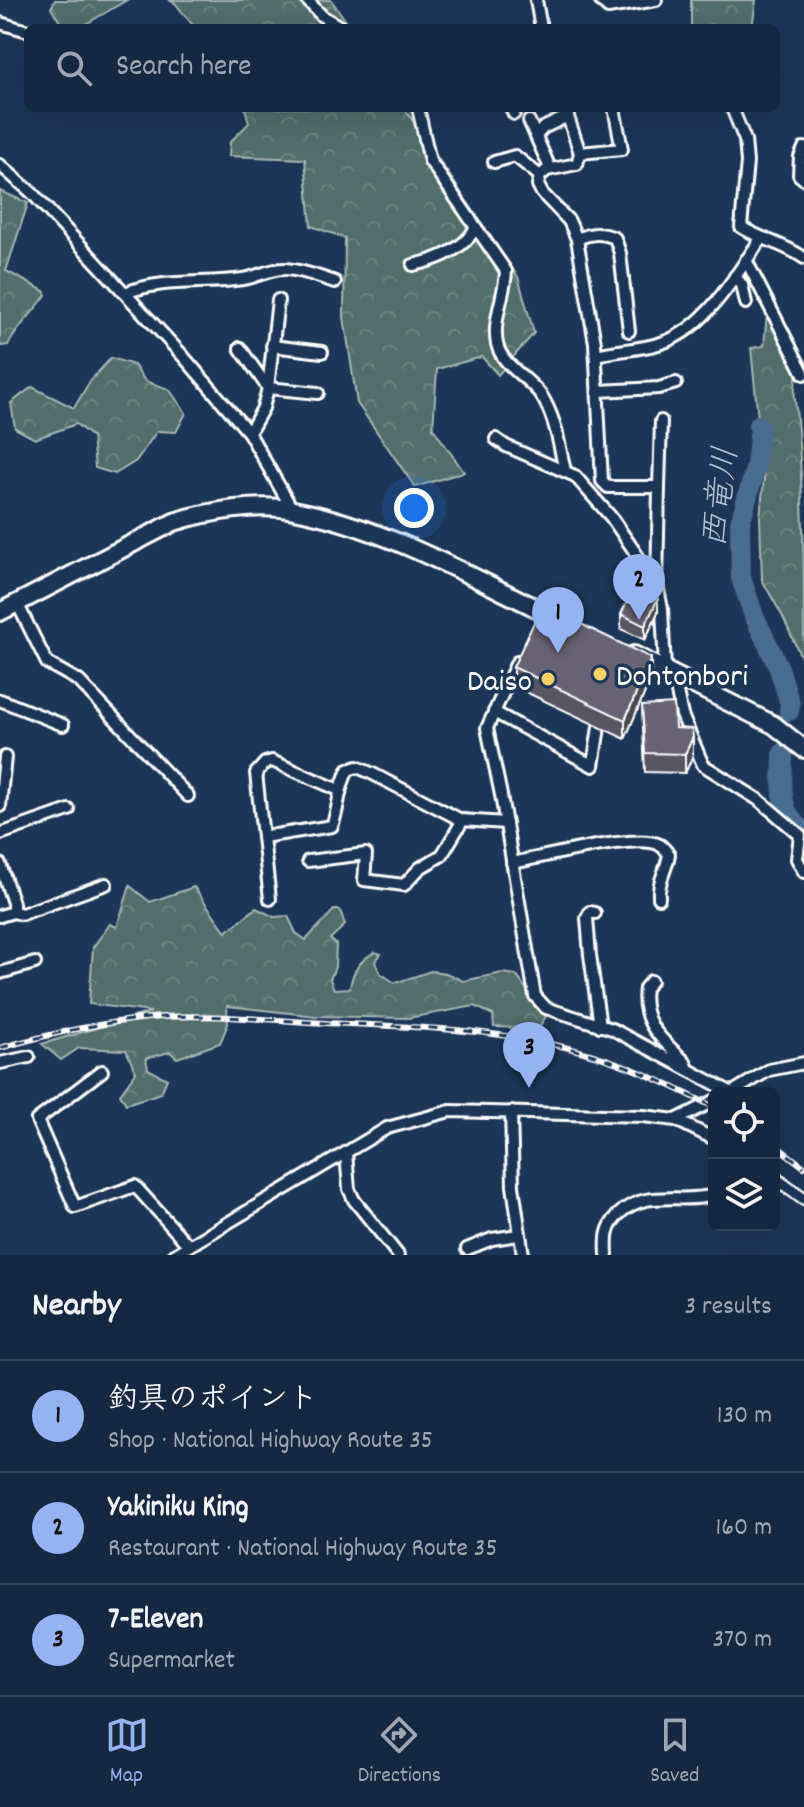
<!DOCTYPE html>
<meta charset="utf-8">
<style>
:root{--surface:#162841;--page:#23344c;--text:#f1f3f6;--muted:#9ea6b1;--line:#35445a;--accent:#95b2f1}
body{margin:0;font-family:Dekko,"Klee One",sans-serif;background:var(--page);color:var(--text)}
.controls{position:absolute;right:24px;bottom:24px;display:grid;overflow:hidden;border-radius:12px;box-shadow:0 8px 32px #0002}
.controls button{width:72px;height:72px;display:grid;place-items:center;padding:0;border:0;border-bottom:2px solid var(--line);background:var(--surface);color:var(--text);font:40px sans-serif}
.you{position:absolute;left:414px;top:508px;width:28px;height:28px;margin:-20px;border:6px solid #fff;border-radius:50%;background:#1a73e8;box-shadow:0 0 0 12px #1a73e833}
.badge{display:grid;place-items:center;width:52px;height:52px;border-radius:50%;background:var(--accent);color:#111;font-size:26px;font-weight:700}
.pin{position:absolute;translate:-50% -66px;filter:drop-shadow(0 2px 4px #0008)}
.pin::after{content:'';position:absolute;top:42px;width:28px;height:24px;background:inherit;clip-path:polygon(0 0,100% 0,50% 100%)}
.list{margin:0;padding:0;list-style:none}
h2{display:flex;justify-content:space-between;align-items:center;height:104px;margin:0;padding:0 32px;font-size:34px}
h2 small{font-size:26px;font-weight:400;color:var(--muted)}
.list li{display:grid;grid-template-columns:52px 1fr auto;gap:24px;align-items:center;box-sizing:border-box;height:112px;padding:0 32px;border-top:2px solid var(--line)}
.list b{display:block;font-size:30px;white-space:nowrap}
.list p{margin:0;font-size:26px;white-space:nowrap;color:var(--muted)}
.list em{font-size:26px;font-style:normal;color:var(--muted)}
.icon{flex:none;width:44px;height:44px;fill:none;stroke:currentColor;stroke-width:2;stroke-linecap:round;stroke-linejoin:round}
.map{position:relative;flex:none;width:804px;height:1255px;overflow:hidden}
.search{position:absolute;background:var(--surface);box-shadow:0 8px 32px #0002;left:24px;right:24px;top:24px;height:88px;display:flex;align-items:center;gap:20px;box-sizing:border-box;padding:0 28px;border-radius:12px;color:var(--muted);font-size:30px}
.sheet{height:440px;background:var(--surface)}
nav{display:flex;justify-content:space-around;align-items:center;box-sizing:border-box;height:112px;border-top:2px solid var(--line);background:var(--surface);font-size:22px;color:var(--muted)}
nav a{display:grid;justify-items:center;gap:4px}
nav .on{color:var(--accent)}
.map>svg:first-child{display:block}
</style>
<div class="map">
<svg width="804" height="1255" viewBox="0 0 804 1255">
<defs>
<pattern id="forest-crowns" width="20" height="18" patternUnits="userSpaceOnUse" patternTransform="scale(2)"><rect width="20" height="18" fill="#536d6a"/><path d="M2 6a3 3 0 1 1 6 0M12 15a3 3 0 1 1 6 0" fill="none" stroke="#6d8380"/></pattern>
</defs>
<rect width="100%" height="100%" fill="#1d3557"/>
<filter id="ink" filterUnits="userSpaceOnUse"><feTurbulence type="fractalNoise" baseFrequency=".0125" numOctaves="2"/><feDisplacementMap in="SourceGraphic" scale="16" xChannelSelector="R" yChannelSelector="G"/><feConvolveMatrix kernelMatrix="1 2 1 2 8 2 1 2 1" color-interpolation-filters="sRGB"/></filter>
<g filter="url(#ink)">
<g fill="url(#forest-crowns)" stroke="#a9b6b4" stroke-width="2">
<polygon points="55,0 127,0 79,28 64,28 51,8"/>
<polygon points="169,0 331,0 351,28 195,28 175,3"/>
<polygon points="691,0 756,0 752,28 691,28"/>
<polygon points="245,108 404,108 518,277 534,333 498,375 482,357 437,369 433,428 464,472 415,487 357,403 344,317 345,238 311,226 305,159 229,156 230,142 249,123"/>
<path d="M 0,191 L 28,203 L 6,271 L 44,291 L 46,295 C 34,312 18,326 8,345 L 0,346 Z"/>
<path d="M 767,313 C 776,331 793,353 796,374 C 797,382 793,391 795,399 C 804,482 804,568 804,652 L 801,657 L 782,615 L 762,580 L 760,517 L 764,479 L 751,348 L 764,346 Z"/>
<polygon points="111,358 134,365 145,381 169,389 186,413 176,432 157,431 136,461 115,474 95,468 92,437 76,424 35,439 15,428 11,403 32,387 74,408 90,381"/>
<path d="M 130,886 L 150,902 L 194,887 L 226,932 L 256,908 L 274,917 L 288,916 L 296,933 L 306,940 L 334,910 L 340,910 L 345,925 L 330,939 L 336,944 L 335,967 L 330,979 L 334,989 L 350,988 C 352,971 360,960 375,952 L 381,954 L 375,962 L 380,973 L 395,983 L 431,971 L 446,973 L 463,981 L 502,973 L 516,975 L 546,1016 L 535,1034 L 523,1028 L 494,1027 L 493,1015 L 475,1006 L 408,1018 L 316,1016 L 227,1006 L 228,1024 L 220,1043 L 177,1058 L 170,1052 L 146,1058 L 148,1069 L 167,1079 L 161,1093 L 126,1104 L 120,1094 L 136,1072 L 126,1050 L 79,1048 L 61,1060 L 42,1044 L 151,1012 L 89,1004 L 93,947 L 110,924 L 117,927 Z"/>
</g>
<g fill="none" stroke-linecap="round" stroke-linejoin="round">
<g stroke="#496c90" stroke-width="20">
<polyline points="758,425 760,428 756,466 740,523 741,578 754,616 779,668 790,704 789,711"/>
<path d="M 783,753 C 783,780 776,815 804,830"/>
</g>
<g stroke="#fff" stroke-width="16">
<g id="minor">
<polyline points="307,0 322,16 342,28"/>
<polyline points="536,0 541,28"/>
<polyline points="600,0 608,8 656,0"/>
<polyline points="0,23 28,31"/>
<path d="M 418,108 L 430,161 L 506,271 C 505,296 492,320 497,344 C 502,366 528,377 541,395 C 556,418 559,445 565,471"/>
<polyline points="511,108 514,114"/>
<polyline points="565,108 580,153"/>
<polyline points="614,108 622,149 580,153 577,164 547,170 540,176 538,185 542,193 569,221 577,239 595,343 602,481 608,487 659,487 657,584 662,609 665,669"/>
<path d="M 732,108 L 745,140 L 747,162 L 741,227 C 762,240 784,244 804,258"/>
<polyline points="529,121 550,168"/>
<polyline points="536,136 543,128 568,116"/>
<polyline points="804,148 800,157 799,175 804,179"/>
<polyline points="494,162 515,156 540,176"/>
<polyline points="0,165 32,193 183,356 249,433 292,509"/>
<path d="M 577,239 C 591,233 601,232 615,238 L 620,253 L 629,331"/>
<polyline points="746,260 804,374"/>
<path d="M 413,265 C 437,260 462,251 475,229"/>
<polyline points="735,276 742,285 746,303"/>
<path d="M 125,293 C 164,278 203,285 243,279 C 258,277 270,268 286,269 C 303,270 319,277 335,282"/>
<polyline points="272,346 322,352"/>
<polyline points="240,348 268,388 318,393"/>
<path d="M 596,355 C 616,350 638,350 658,344 C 705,331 734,277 761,239"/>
<polyline points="598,391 659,388 676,383"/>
<polyline points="249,433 263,408 268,388 278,300"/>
<polyline points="496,439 506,446 575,476 611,517 657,584"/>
<polyline points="659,487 661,421"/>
<polyline points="17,603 47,663 79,681 188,796"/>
<polyline points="517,662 487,728 501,795 535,996 546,1008 612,1029 732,1093"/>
<polyline points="673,675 682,715 703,765 759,800 800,835 797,859 804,872"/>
<polyline points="0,700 63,725"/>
<polyline points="494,712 593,766 601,714"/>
<polyline points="0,806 5,757"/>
<polyline points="0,834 69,810"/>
<polyline points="263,837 256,773 265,763 272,761 339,790"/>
<polyline points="308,861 366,854 364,880 404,885 420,868 442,855 463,820"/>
<path d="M 512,863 C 541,858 637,832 660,845 C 663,847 666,851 669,854 C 667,870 657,882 659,898"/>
<polyline points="0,864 13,903 13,912"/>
<path d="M 270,899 L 263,837 L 332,826 C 340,806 337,791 348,770 L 357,767 L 371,773 L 461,820 L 506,823"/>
<polyline points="595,913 590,912 587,918 590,955 600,1026"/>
<polyline points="0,916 13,912 22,914 106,884"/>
<polyline points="0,973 35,963"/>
<path d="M 651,981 L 645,988 C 640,1024 662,1039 685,1062 L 688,1069"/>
<polyline points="0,1063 29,1057"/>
<polyline points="102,1071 37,1120 75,1207 135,1186 189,1246"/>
<polyline points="731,1093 769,1070 804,1063"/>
<polyline points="511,1112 513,1186 523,1255"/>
<polyline points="676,1120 714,1101"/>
<polyline points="346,1153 349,1189 354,1200 398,1255"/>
<polyline points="774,1177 804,1199"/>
<polyline points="467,1249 492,1239 518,1235"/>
<polyline points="174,1255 387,1128 450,1111 643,1116 676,1120 714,1139"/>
<path d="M 607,1255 C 606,1238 606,1228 618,1215 C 646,1187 681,1205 714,1195"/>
</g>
</g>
<g stroke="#fff" stroke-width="22">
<g id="highway">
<path d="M 0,612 L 174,522 C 208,511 258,503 294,510 C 388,528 474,579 559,619"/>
<polyline points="634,655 774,725 804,749"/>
</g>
</g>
<use href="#minor" stroke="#1d3557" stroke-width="10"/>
<use href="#highway" stroke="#1d3557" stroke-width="16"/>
<g stroke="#fff" stroke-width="6">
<g id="rail">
<path d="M 0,1048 C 49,1034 98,1023 149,1018 C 207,1013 267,1020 326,1023 C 425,1027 526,1029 620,1064 C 652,1076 683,1092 714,1107"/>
<polyline points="774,1144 804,1167"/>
</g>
</g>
<use href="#rail" stroke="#1d3557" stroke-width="3" stroke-dasharray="9" stroke-linecap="butt"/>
</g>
<g fill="#595662" stroke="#fff" stroke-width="2">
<polygon points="658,612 645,640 621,629 621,614"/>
<polygon points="513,667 651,678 625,739 513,686"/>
<polygon points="642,706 675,728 693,756 685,773 645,772"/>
</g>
<g fill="#484650" stroke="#fff" stroke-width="2">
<polygon points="658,598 658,612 645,640 645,626"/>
<polygon points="651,658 651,678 625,739 625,720"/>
<polygon points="693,737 693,756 685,773 685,754"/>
</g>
<g fill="#676472" stroke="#fff" stroke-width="2">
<polygon points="635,585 658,598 645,626 621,614"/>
<polygon points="542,605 651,658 625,720 513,667"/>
<polygon points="674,704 675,728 692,729 693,737 685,754 645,753 642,706"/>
</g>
</g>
<g fill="#ffd166" stroke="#1d3557" stroke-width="3">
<circle cx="600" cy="674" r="8"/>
<circle cx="548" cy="679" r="8"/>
</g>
<g text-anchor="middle" stroke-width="7" stroke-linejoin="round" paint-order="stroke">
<g font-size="32" fill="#fff" stroke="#1d3557" text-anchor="start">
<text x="616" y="685">Dohtonbori</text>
<text x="532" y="690" text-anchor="end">Daiso</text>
</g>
<g font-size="34" font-style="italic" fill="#b6c4d3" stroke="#1d3557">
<text transform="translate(718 497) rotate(-83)" y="12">西竜川</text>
</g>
</g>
</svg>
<div class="controls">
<button><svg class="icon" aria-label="locate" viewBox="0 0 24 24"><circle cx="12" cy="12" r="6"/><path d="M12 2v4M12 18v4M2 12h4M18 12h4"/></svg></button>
<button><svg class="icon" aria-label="layers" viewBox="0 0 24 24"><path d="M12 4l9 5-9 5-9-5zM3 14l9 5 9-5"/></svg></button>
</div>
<div class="you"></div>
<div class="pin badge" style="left:558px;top:653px">1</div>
<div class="pin badge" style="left:639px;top:620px">2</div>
<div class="pin badge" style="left:529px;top:1088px">3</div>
<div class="search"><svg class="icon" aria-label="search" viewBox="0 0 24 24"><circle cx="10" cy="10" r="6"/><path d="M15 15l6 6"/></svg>Search here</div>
</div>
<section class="sheet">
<h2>Nearby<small>3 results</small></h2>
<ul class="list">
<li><span class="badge">1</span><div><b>釣具のポイント</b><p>Shop · National Highway Route 35</p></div><em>130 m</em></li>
<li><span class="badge">2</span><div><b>Yakiniku King</b><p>Restaurant · National Highway Route 35</p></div><em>160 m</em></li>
<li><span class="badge">3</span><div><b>7-Eleven</b><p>Supermarket</p></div><em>370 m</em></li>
</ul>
</section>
<nav>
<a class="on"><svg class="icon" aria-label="map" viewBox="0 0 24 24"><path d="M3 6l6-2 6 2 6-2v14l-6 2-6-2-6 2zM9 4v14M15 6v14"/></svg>Map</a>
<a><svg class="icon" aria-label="directions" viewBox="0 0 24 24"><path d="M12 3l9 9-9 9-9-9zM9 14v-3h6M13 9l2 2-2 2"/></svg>Directions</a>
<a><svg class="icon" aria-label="saved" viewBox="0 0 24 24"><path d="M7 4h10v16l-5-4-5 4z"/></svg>Saved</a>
</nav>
